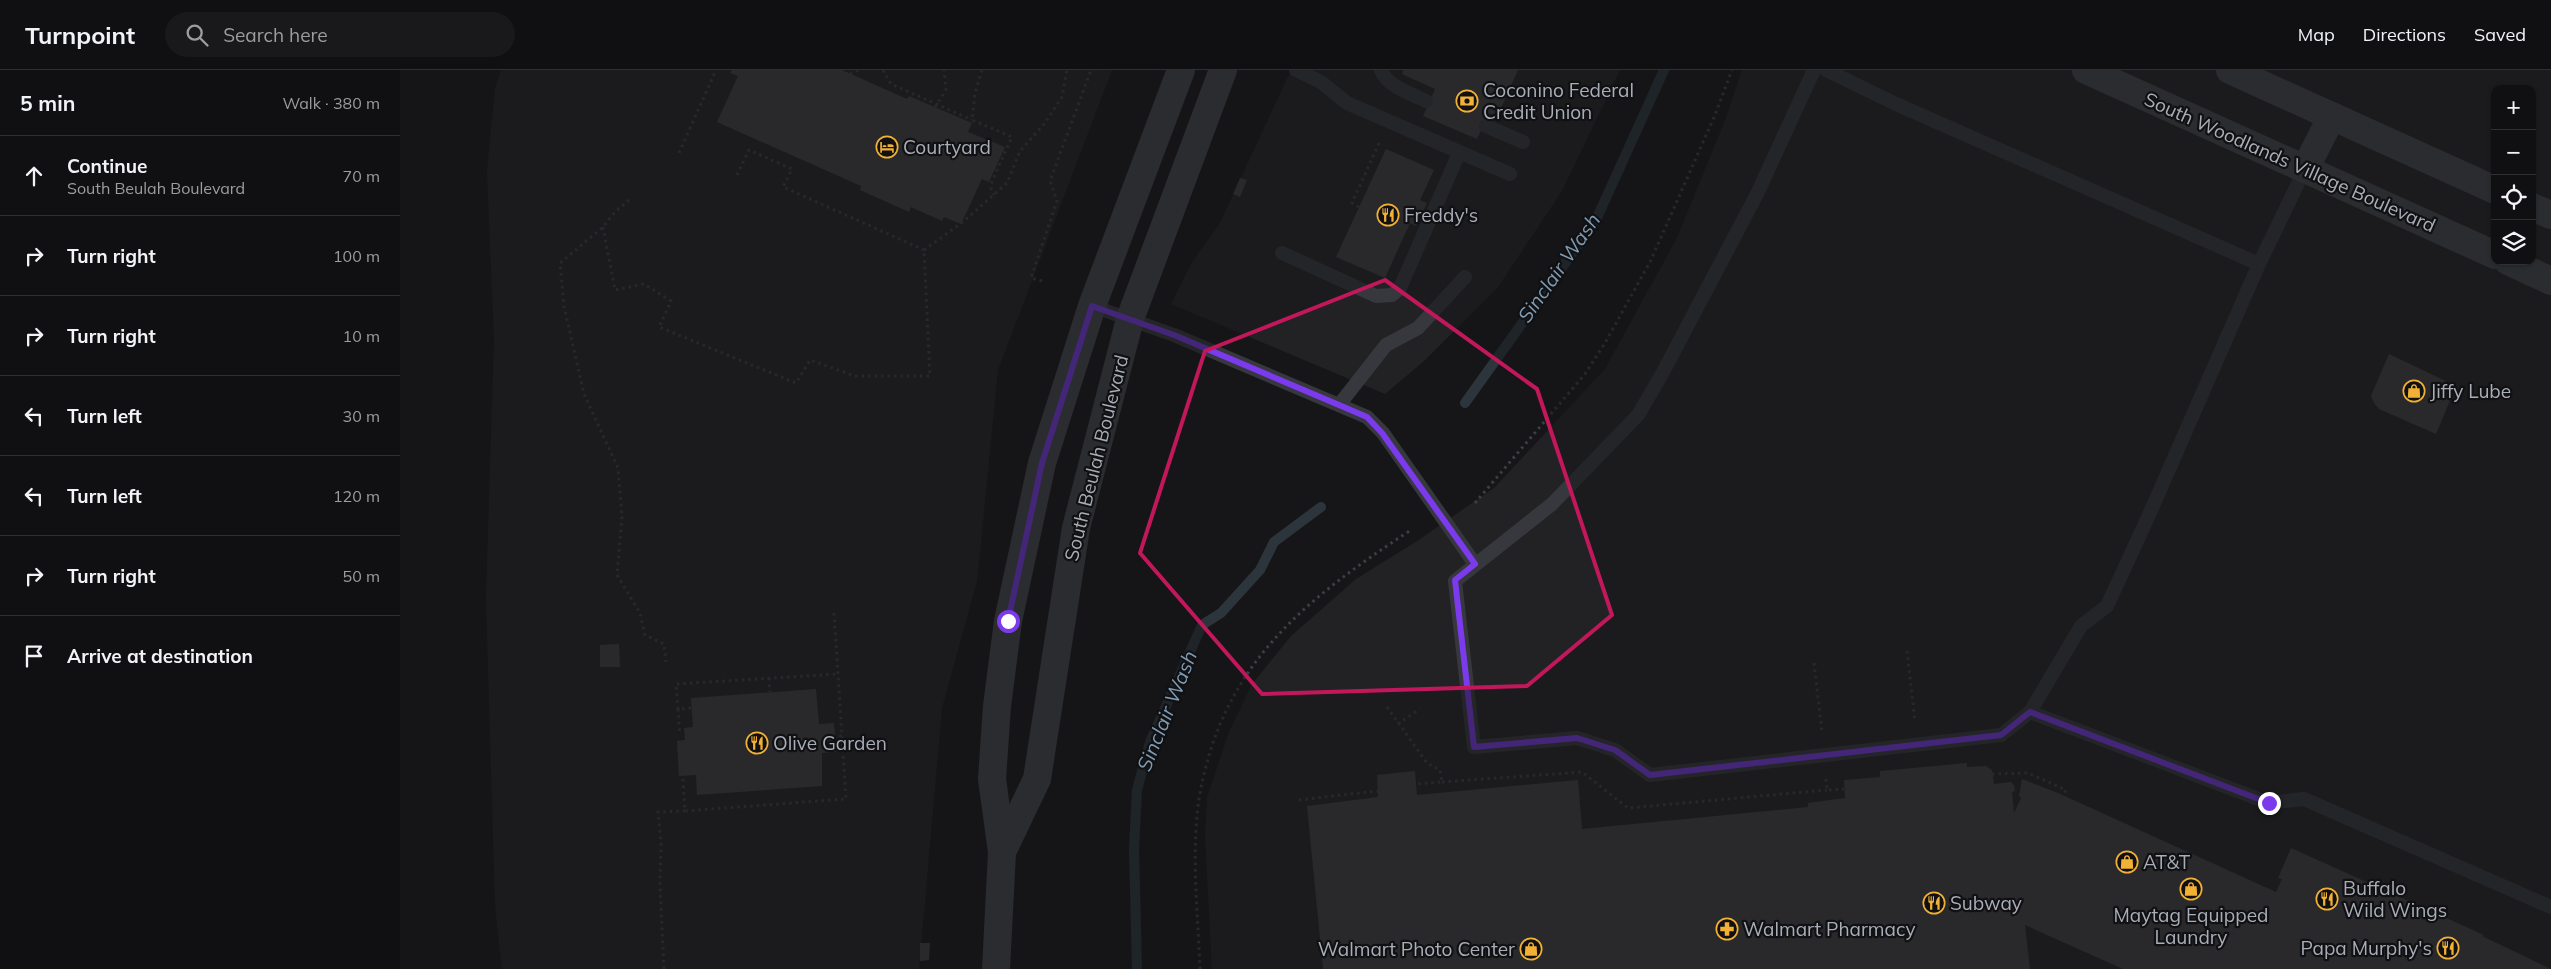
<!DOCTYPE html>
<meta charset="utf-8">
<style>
:root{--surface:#101012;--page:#19191b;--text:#f1f3f6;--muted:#9c9d9f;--line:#303032}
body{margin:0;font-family:Mulish,sans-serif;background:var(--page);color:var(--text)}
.controls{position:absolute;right:15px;top:15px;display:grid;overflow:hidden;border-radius:10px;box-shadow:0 1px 4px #0004}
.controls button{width:45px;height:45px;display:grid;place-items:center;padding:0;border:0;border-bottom:1px solid var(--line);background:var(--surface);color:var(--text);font:25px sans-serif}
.stop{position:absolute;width:15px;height:15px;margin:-11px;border:4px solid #7c3aed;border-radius:50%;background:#fff}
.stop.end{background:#7c3aed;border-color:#fff;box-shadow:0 1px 5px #0008}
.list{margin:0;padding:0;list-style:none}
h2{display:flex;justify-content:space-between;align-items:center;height:65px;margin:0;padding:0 20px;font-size:21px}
h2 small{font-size:16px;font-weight:400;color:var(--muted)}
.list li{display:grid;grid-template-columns:32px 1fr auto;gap:15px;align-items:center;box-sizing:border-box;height:80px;padding:0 20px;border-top:1px solid var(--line)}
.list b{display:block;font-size:19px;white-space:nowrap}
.list p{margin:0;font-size:16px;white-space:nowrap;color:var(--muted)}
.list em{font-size:16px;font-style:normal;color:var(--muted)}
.icon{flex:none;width:28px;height:28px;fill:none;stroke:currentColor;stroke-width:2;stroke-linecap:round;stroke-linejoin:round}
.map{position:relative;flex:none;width:2151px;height:899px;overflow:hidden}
header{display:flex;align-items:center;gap:30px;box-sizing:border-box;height:70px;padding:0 25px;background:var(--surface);border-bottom:1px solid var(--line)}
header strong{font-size:24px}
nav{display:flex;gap:28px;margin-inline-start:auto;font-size:18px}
.search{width:350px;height:45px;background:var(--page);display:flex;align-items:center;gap:12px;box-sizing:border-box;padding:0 18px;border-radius:28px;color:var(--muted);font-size:19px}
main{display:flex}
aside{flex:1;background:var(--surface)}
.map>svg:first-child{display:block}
</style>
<header>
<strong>Turnpoint</strong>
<div class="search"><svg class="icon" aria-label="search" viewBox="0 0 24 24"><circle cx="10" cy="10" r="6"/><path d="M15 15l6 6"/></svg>Search here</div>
<nav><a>Map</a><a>Directions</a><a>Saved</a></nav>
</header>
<main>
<aside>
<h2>5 min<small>Walk · 380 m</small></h2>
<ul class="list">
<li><svg class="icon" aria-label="ahead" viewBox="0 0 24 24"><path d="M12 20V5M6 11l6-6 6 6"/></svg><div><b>Continue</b><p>South Beulah Boulevard</p></div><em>70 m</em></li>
<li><svg class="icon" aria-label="right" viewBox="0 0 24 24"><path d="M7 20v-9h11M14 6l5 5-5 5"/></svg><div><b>Turn right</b></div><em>100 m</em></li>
<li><svg class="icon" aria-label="right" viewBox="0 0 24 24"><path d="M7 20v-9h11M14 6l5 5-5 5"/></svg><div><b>Turn right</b></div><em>10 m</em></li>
<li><svg class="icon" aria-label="left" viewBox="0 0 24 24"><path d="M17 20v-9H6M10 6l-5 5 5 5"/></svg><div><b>Turn left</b></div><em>30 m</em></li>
<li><svg class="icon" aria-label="left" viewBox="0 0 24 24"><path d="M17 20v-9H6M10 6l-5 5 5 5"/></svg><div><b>Turn left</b></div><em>120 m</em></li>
<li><svg class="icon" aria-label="right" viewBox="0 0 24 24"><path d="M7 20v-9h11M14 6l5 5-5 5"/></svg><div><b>Turn right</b></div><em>50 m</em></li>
<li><svg class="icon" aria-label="arrive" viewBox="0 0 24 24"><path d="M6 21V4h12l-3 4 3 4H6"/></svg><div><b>Arrive at destination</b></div></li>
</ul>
</aside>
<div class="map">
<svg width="2151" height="899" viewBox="0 0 2151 899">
<rect width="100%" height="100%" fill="#161618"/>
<g fill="#222225" fill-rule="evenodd">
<polygon points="101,0 712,0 598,300 577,511 542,638 519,899 102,899 95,834 86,528 94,270 87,101 95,19"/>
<polygon points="891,0 1220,0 1162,121 1098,217 1023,292 985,324 771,234 792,192 820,153"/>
<path d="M 1342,0 L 2151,0 L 2151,899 L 812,899 L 805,766 L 807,728 L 829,662 L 852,614 L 891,566 L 956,509 L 1017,471 L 1094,418 L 1205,299 L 1277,168 L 1326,48 ZM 2095,19 L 2132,19 L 2132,191 L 2095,191 Z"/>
</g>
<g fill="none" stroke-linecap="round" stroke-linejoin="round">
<g stroke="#2c353c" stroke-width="10">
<polyline points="1065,333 1196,150 1264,0"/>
<polyline points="737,899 734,778 737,720 750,672 802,555 821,543 860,500 874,472 921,437"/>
</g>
</g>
<g fill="#404145">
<polygon points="332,0 442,0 507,29 509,26 572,53 568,62 605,77 589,112 582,109 561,154 544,147 542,151 511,137 509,142 460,120 461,116 317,52 338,6 330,3"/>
<polygon points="1003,0 1118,0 1097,47 1089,43 1077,69 1023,46 1035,19 1002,4"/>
<polygon points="986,79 1034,100 1020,130 1027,133 1016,156 1010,153 985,208 936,187"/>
<polygon points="840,108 847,110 840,127 833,124"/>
<polygon points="1989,284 2056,316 2036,364 1979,339 1974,333 1971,326"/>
<polygon points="219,574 220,597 200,597 200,575"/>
<polygon points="416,619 419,654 434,653 436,682 422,683 422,716 297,725 296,705 279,706 277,671 285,670 284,658 293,657 291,628"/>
<polygon points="1567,693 1567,697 1586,696 1592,700 1594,714 1611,712 1614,715 1615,721 1612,722 1614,743 1621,728 1619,726 1622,709 1658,723 1876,822 1882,809 1878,808 1891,778 2084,865 2082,866 2151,899 1723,899 1625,855 1630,899 923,899 907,736 978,727 977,705 1015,701 1017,725 1178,710 1182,759 1408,737 1408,733 1445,728 1444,710 1480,707 1480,701"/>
<polygon points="520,873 530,873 529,890 520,891"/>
</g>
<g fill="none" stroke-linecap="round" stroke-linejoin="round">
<g stroke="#3d3f44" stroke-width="3" stroke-dasharray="2.5 4" stroke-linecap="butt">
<polyline points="483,0 491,14 572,50"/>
<polyline points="582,0 575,23 572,50 612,67 592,111 591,118 594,125"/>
<polyline points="450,4 458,0"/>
<polyline points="535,37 546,20 544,0"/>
<polyline points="279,83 316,0"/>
<polyline points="337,105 349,80 392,99 383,117 524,180"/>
<polyline points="229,130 215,142 203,157 160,193 164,236 184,324 218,398 222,447 217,505 240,543 245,565 264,574 266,592"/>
<polyline points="959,137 952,133 979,73"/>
<polyline points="203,157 215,220 244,214 271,231 259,257 396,313 410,290 455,306 530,306 524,180"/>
<polyline points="524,180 563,152 607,113 620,81 645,53 662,27 667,0"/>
<polyline points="642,211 631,208 657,131 650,111 691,0"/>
<polyline points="1075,433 1185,304 1205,273 1251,190 1315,45 1332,0"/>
<polyline points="434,543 442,666 435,666"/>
<polyline points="1507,581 1515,652"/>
<polyline points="1414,593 1422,662"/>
<polyline points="369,608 370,622"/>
<polyline points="987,637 1027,693 1040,700 1042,712 1016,714"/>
<polyline points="291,638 278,639 276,614 438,604"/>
<polyline points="278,639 280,665"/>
<polyline points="998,654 1020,639"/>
<polyline points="1592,704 1628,703 1666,720 1663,727"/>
<polyline points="283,709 285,741 446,729 442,666"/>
<polyline points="1426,709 1427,720 1444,719"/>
<polyline points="1042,712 1182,702 1228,738 1427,720"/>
<polyline points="899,730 978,721"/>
<polyline points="264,899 260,816 261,774 258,742 285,741"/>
<path d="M 800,899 C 798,845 791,783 799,729 C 821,595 904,530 1011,460"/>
</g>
<g stroke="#37383d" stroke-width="14">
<polyline points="896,0 921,12 947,33 1110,104"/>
<path d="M 981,0 C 988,17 1010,23 1026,31"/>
<polyline points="1414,0 1357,124 1262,304 1238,345 1152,434 1055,511 1074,677 1177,668 1215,680 1250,705 1601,665 1630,642 1681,556 1707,536 1749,445 1859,194 1905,99"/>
<polyline points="1426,0 1496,34 1859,194"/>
<polyline points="1086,56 1123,72"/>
<polyline points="882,183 976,226 992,225 1000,218 1059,83"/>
<polyline points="692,236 774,265 967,347 983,363 1075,494"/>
<polyline points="939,335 986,275 1018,258 1065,207"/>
<polyline points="1630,642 1869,733 1904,729 2151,837"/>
</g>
<g stroke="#45474d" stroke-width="28">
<polyline points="1686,0 2095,185"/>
<polyline points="1830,0 2095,120"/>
<polyline points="1905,99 1932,46"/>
<polyline points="2132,137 2151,145"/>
<polyline points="2108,191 2151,211"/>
<polyline points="602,782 637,709 676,458 730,249 823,0"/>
<polyline points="596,899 602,782 592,709 597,636 608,551 642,393 692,236 781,0"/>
</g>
</g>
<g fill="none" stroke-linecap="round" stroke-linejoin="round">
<polyline stroke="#7c3aed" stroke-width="6" points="608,551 642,393 692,236 774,265 939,335 967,347 982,363 1075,494 1055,510 1074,677 1177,668 1215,680 1250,705 1601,665 1630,642 1869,733"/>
</g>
<path d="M0 0H2151V899H0ZM 985,210 L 1137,319 L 1212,545 L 1127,616 L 862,624 L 740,483 L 805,281 Z" fill="#161618" fill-opacity=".55" fill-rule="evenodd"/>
<path fill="none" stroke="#c2185b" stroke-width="4" stroke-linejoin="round" d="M 985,210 L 1137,319 L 1212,545 L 1127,616 L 862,624 L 740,483 L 805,281 Z"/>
<defs>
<g id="bank-ring" transform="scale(1.125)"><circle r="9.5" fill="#111113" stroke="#f2b134" stroke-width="1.5"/><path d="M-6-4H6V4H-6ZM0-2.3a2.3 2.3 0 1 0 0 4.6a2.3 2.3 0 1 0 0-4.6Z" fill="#f2b134"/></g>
<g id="hotel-ring" transform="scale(1.125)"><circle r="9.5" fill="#111113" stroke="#f2b134" stroke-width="1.5"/><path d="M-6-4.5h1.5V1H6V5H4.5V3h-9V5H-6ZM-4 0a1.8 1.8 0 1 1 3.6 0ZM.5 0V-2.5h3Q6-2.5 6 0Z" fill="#f2b134"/></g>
<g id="restaurant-ring" transform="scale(1.125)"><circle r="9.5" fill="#111113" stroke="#f2b134" stroke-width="1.5"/><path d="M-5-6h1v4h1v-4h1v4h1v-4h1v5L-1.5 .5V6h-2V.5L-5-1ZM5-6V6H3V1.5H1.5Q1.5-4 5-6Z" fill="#f2b134"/></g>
<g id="shop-ring" transform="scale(1.125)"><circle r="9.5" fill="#111113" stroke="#f2b134" stroke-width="1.5"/><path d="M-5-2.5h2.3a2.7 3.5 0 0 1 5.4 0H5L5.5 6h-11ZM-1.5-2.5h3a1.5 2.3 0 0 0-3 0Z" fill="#f2b134"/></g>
<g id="pharmacy-ring" transform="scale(1.125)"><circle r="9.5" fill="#111113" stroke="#f2b134" stroke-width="1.5"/><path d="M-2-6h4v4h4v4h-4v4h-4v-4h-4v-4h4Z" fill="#f2b134"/></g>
</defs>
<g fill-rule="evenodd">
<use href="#bank-ring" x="1067" y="31"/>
<use href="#hotel-ring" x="487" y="77"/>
<use href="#restaurant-ring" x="988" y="145"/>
<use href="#shop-ring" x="2014" y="321"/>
<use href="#restaurant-ring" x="357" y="673"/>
<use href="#shop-ring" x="1727" y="792"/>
<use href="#shop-ring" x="1791" y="819"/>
<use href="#restaurant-ring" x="1927" y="829"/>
<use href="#restaurant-ring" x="1534" y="833"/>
<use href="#pharmacy-ring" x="1327" y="859"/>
<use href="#restaurant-ring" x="2048" y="878"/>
<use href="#shop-ring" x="1131" y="879"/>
</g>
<g text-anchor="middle" stroke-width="4.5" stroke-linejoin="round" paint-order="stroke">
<g font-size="19" fill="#a8adb8" stroke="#111113" text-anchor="start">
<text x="1083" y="27">Coconino Federal<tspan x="1083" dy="22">Credit Union</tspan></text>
<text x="503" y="84">Courtyard</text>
<text x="1004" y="152">Freddy's</text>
<text x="2030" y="328">Jiffy Lube</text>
<text x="373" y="680">Olive Garden</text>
<text x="1743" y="799">AT&amp;T</text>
<text x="1943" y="825">Buffalo<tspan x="1943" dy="22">Wild Wings</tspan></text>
<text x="1550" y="840">Subway</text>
<text x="1791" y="852" text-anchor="middle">Maytag Equipped<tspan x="1791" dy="22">Laundry</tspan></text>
<text x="1343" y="866">Walmart Pharmacy</text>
<text x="2032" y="885" text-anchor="end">Papa Murphy's</text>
<text x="1115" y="886" text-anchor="end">Walmart Photo Center</text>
</g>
<g font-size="19" fill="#a8adb8" stroke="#111113">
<text transform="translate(1890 92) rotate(24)" y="7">South Woodlands Village Boulevard</text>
<text transform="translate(696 388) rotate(-76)" y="7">South Beulah Boulevard</text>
</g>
<g font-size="20" font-style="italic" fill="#7f9bb3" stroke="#111113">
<text transform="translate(1159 198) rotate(-55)" y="7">Sinclair Wash</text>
<text transform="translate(767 641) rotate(-68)" y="7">Sinclair Wash</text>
</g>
</g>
</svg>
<div class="controls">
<button>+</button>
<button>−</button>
<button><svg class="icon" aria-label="locate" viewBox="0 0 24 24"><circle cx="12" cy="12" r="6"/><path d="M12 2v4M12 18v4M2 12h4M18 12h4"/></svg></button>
<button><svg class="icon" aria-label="layers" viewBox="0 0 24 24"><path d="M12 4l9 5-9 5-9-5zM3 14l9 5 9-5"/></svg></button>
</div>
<div class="stop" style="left:608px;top:551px"></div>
<div class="stop end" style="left:1869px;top:733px"></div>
</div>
</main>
